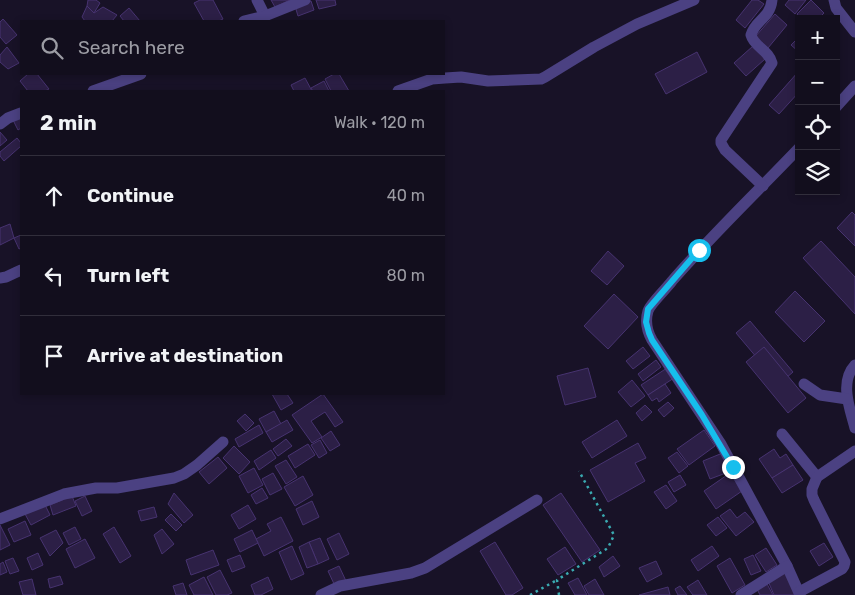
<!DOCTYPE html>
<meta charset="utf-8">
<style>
:root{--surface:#120e1d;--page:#1f1c2a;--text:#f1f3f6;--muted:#9c9ca4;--line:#312e3b}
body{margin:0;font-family:Rubik,sans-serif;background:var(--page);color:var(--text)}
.controls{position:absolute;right:15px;top:15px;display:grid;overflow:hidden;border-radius:0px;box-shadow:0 2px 8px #0003}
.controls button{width:45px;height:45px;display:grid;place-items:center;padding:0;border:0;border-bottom:1px solid var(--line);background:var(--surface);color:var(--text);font:25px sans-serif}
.stop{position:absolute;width:15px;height:15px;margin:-11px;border:4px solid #16beed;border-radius:50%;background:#fff}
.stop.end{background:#16beed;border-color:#fff;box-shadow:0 1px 5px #0008}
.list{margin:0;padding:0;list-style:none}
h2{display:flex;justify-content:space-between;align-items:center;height:65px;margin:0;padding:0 20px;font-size:21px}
h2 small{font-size:16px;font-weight:400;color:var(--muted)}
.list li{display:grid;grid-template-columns:32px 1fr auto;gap:15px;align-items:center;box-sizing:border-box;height:80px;padding:0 20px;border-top:1px solid var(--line)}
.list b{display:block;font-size:19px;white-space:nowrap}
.list em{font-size:16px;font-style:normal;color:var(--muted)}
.icon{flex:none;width:28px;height:28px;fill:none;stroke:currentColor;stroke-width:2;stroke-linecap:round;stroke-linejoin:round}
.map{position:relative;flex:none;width:855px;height:595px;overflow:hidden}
.search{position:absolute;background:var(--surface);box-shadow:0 2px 8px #0003;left:20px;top:20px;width:425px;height:55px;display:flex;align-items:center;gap:12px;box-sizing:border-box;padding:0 18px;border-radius:0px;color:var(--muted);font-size:19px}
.panel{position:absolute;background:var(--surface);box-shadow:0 2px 8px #0003;left:20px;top:90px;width:425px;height:305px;border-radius:0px}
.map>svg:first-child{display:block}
</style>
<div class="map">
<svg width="855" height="595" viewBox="0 0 855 595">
<rect width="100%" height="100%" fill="#181227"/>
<g fill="#2c1f46" stroke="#473370">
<polygon points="88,0 96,0 100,3 94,13 87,6"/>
<polygon points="200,0 213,0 223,19 219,21 204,21 194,3"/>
<polygon points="271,0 290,0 275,7"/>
<polygon points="316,0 335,0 336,5 319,9"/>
<polygon points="752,0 758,0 764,4 745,28 736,20"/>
<polygon points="789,0 806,0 795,14 785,5"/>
<polygon points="811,0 824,13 818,19 801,19 797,14"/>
<polygon points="311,1 314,10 298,16 295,6"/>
<polygon points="87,6 94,13 103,7 117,15 112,21 85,21 82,17"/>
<polygon points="129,8 140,21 124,21 120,16"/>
<polygon points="775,14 787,25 768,48 755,37"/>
<polygon points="3,19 17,35 6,44 0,37 0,22"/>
<polygon points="799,37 799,52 791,45"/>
<polygon points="753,46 765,59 746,76 734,63"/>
<polygon points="7,47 19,63 8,69 0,62 0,55"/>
<polygon points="697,52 707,72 666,94 655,74"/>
<polygon points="798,72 799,73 799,92 779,114 769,105"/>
<polygon points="28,74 37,74 49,89 45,91 28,91 20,81"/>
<polygon points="334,74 339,74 349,91 331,91 325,79"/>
<polygon points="305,78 312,91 294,91 291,85"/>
<polygon points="324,81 329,91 313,91 311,88"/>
<polygon points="21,116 21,128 18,130 13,120"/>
<polygon points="0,132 7,140 0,146"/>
<polygon points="17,138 21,143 21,146 4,161 0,156 0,152"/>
<polygon points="852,212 855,215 855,246 837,228"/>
<polygon points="10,224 14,238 0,245 0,228"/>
<polygon points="21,235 21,248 19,249 14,238"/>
<polygon points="821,241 855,277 855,314 803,258"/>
<polygon points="608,251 624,266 607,285 591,271"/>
<polygon points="795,291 825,321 804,342 775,312"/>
<polygon points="614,294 638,317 608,349 584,326"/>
<polygon points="750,321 793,372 779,384 736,333"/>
<polygon points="643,347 650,356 633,369 626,361"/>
<polygon points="764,347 806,398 788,413 746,362"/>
<polygon points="656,360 661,367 643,381 638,374"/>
<polygon points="588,368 596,397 565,405 557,376"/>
<polygon points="667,368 674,378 648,395 641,385"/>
<polygon points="632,380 645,396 631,407 618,392"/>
<polygon points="665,384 671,393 659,402 657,398 652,401 648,395"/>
<polygon points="272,394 287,394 293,403 281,410"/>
<polygon points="323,394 343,422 335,427 325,412 311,421 322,437 312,443 292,415"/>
<polygon points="668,402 674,408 664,417 658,410"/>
<polygon points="645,405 652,412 642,421 636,413"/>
<polygon points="274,411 281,424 266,432 259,419"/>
<polygon points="245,414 254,423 246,431 237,421"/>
<polygon points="287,420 293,430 272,442 266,432"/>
<polygon points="617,420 627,436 592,458 582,442"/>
<polygon points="259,425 263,433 239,447 235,439"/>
<polygon points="704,430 715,446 689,465 677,449"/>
<polygon points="331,431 340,445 330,451 321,438"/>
<polygon points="286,439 292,446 278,456 273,449"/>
<polygon points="320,440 327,453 319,458 311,445"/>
<polygon points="638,443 646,458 635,463 645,481 608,502 590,470"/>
<polygon points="308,444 315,455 295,468 288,456"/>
<polygon points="234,446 250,462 239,474 223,458"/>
<polygon points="774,449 780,458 786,454 793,465 772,478 759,459"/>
<polygon points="271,450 276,458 259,470 254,461"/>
<polygon points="677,452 688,466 679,473 668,458"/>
<polygon points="725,452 730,465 724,467 726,473 710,479 703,461"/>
<polygon points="218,457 227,468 209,484 199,472"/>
<polygon points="286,460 297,477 286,484 275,466"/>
<polygon points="793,465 803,480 782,493 772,478"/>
<polygon points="254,468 263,485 248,493 239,476"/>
<polygon points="273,473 282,489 270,495 262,479"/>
<polygon points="730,473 742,491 716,509 704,491"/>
<polygon points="680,475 686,485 674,492 668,482"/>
<polygon points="303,476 313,495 295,506 284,487"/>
<polygon points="666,485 677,501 666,509 654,492"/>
<polygon points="262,488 268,498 256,504 251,495"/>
<polygon points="174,493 193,515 184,523 168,504"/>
<polygon points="561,493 600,550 582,562 543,505"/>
<polygon points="72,496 76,506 53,515 50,505"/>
<polygon points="85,496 92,511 82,516 75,501"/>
<polygon points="312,501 319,517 303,525 296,509"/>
<polygon points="44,503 50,515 31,525 25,514"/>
<polygon points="248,505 256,519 239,529 231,515"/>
<polygon points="154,507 157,517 141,521 138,511"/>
<polygon points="730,509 737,518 745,512 754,522 736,536 720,516"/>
<polygon points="171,514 182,525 176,531 165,520"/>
<polygon points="281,517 293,541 264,556 256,539 271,531 267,524"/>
<polygon points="718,517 727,528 716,536 707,525"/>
<polygon points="25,521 31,535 14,542 8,529"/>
<polygon points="0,525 10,545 0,550"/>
<polygon points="75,527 81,539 69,545 63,533"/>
<polygon points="114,527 131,556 120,563 103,534"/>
<polygon points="162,529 174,544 162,554 154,535"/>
<polygon points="56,530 63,543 50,556 40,538"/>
<polygon points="252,530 258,543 240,552 234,539"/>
<polygon points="339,533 349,554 337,560 327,539"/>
<polygon points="320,538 329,559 318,564 309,542"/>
<polygon points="85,539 95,558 75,568 66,549"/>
<polygon points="309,542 318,564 307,568 299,547"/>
<polygon points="495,542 523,588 512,595 506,595 480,551"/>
<polygon points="824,543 833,557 819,566 810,551"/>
<polygon points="292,546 304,574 291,580 279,552"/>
<polygon points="712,546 719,556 698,571 691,560"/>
<polygon points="565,547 576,564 558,575 547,559"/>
<polygon points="766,548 777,565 766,572 755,555"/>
<polygon points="213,550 219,565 191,575 186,560"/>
<polygon points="38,553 43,565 32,570 27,558"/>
<polygon points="240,555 245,567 232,572 227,560"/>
<polygon points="753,555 761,571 751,575 744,559"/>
<polygon points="613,556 620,566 604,577 599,567"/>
<polygon points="13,558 19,571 10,574 5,561"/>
<polygon points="730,558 745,585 732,593 717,566"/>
<polygon points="656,561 662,574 647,582 639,568"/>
<polygon points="3,562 7,572 0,575 0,564"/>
<polygon points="339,566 346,581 335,586 328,571"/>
<polygon points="220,570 232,593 227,595 216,595 207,577"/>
<polygon points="787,572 795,595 774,595 768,581"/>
<polygon points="60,576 63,584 50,588 48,579"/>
<polygon points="204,577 213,595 194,595 189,585"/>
<polygon points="268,577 273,589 261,595 255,595 251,585"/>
<polygon points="578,578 587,595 575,595 568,583"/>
<polygon points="32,579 36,595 23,595 19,582"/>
<polygon points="595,579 604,595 589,595 584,586"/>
<polygon points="698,580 707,595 693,595 687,587"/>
<polygon points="183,583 187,595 176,595 173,586"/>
<polygon points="767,584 773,595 760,595 757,589"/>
<polygon points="680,586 687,595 678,595 675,589"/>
<polygon points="668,587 670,595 639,595"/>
</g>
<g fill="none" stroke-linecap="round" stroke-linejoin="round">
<g stroke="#3aaab1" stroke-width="2.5" stroke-dasharray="2.5 4" stroke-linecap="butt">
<polyline points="530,595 557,580"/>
<polyline points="559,595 557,580 608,548 614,535 579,471"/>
</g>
<g stroke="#4b4182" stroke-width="11">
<polyline points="257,0 265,16"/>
<polyline points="834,0 836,8 855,32"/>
<polyline points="244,21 265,16 305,0"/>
<polyline points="93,91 141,74"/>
<polyline points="398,91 432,79 445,78 461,77 488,81 541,79 545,77 594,47 637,24 694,0"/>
<polyline points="836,107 855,86"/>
<polyline points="0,124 8,118 21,113"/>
<path d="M 799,148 C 757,192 712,235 672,281 C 667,288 650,304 648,311 C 645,321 647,331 652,340 L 721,444 L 787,566 L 800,595"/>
<path d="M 763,186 L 725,150 L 721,143 L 721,140 L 772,63 C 769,50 754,47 751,35 C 755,20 770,19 772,0"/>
<polyline points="0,278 6,277 21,270"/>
<path d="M 855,365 C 839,382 850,409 855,428"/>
<polyline points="804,384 820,395 847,399"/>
<polyline points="782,434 817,477"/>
<polyline points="0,519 64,494 96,488 117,488 174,478 184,474 197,465 223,442"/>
<polyline points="799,592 842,569 844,566 845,562 814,500 812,495 812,489 817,477 855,451"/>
<polyline points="321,595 340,586 411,573 425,568 537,500"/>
<polyline points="741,595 787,566"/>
</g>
</g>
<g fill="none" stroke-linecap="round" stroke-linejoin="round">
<polyline stroke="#16beed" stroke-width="6" points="699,250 648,309 646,322 649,333 652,340 702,415 733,467"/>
</g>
</svg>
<div class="controls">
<button>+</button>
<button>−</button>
<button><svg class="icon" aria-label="locate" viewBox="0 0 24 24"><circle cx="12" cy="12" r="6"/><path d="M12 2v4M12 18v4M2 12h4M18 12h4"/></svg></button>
<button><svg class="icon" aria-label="layers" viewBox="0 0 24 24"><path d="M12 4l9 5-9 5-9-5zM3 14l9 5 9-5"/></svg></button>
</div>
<div class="stop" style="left:699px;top:250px"></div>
<div class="stop end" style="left:733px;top:467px"></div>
<div class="search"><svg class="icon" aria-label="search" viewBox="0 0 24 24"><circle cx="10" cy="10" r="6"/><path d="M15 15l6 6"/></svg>Search here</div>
<section class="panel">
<h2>2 min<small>Walk · 120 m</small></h2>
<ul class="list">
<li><svg class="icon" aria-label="ahead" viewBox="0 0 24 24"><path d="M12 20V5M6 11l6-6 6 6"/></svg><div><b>Continue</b></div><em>40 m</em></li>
<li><svg class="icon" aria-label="left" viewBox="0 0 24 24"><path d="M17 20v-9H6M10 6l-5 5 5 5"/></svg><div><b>Turn left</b></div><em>80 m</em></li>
<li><svg class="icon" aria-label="arrive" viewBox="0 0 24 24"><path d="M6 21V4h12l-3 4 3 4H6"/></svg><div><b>Arrive at destination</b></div></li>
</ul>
</section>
</div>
